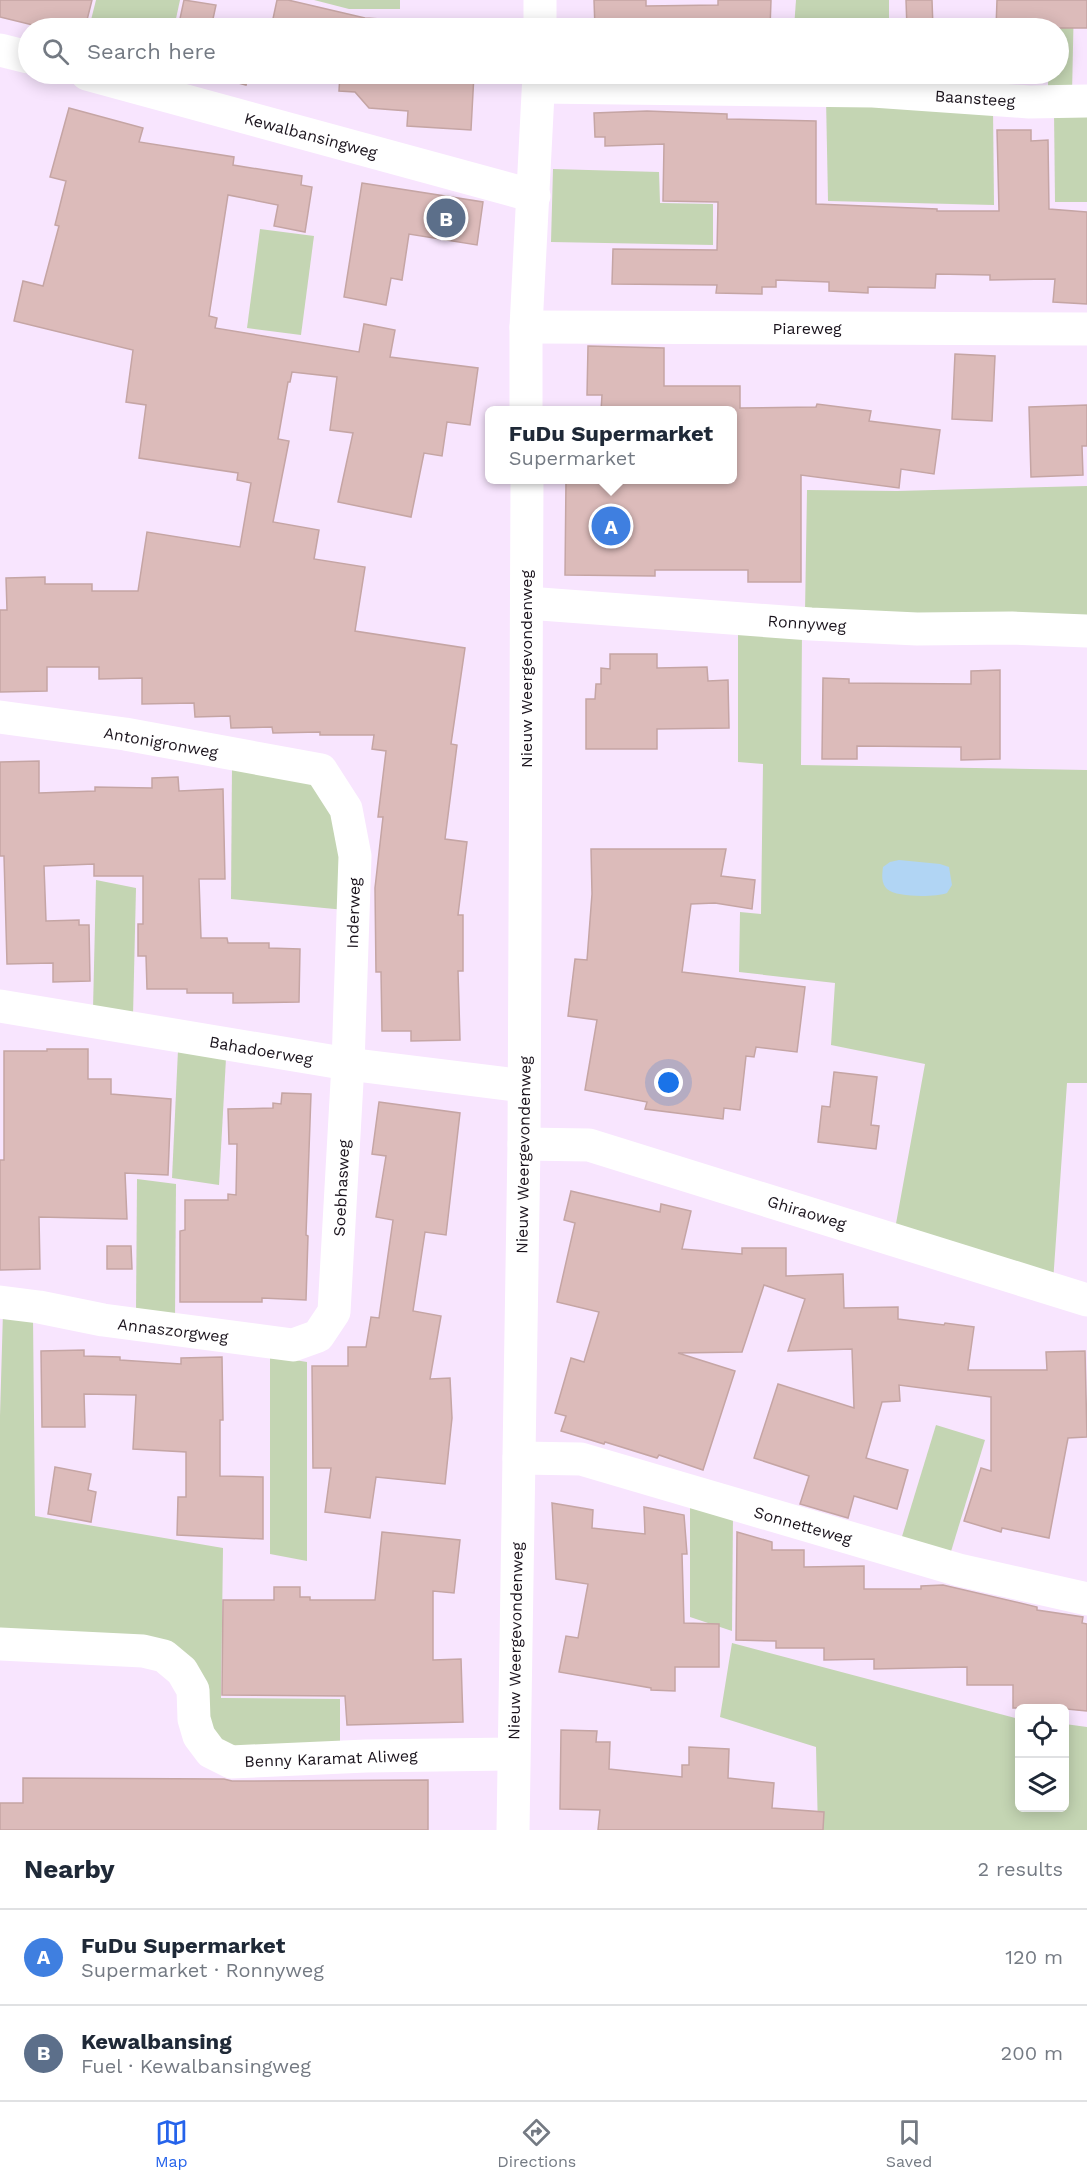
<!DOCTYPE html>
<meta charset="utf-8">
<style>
:root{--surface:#fff;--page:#f6f6f7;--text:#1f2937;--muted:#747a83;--line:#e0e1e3;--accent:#2563eb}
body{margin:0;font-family:"Work Sans",sans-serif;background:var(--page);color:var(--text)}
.controls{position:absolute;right:18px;bottom:18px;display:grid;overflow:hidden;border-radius:9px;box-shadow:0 3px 15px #0003}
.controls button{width:54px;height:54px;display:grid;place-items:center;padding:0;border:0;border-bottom:2px solid var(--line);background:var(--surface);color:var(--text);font:30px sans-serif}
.you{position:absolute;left:669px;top:1083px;width:21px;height:21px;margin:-15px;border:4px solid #fff;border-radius:50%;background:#1a73e8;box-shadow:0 0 0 9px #1a73e833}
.badge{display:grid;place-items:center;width:39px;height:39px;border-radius:50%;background:var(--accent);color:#fff;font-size:20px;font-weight:700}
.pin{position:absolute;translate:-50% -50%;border:3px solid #fff;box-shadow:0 2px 6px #0006}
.popup{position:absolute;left:485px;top:406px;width:252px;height:78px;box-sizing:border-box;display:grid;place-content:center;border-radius:9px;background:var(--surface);filter:drop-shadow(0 2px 4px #0005);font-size:20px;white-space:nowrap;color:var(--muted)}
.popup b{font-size:22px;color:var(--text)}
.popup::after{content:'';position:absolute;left:50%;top:100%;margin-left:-12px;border:12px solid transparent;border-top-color:var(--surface)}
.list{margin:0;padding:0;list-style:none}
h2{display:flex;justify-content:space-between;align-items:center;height:78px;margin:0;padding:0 24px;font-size:26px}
h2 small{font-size:20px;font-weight:400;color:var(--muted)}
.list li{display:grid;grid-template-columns:39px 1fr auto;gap:18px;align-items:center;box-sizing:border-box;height:96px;padding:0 24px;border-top:2px solid var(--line)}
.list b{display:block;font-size:22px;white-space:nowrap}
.list p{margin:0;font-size:20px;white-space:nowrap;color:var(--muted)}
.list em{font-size:20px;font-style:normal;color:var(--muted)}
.icon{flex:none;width:33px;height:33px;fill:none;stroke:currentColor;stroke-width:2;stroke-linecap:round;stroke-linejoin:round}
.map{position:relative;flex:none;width:1087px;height:1830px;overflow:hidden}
.search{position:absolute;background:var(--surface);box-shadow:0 3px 15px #0003;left:18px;right:18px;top:18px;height:66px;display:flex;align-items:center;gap:15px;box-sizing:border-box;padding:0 21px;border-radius:33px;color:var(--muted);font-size:22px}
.sheet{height:270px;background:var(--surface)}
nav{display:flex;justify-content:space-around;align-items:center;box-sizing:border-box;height:84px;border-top:2px solid var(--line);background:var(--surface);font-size:16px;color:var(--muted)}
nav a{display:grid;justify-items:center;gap:3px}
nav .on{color:var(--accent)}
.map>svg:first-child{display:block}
</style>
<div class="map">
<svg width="1087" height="1830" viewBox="0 0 1087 1830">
<rect width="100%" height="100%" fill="#f8e5fe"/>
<g fill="#c4d5b3">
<polygon points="96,0 180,0 174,28 89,28"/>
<polygon points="314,0 400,0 400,9 349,9"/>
<polygon points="796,0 889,0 889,28 794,28"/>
<polygon points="1050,0 1074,0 1072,94 1048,93 1048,74 1058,74 1058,28 1049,28"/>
<polygon points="826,98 993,108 994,205 828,201"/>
<polygon points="1054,112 1087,112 1087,202 1055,202"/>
<polygon points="553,169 659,172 660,203 713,204 713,245 551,242"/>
<polygon points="260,229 314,236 301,335 247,328"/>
<polygon points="1087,486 1087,623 805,613 807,490 897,491"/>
<polygon points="738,625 802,631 801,765 1087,770 1087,1083 1067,1083 1053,1282 895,1229 925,1064 831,1045 835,983 739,972 740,912 761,914 763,764 738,762"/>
<polygon points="232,763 311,782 339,826 345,910 231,899"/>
<polygon points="96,880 136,888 133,1016 93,1009"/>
<polygon points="178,1050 226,1058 219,1185 172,1178"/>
<polygon points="137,1179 176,1184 175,1320 136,1313"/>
<polygon points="3,1312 33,1317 35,1516 223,1548 221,1698 340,1699 340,1751 220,1749 194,1675 0,1638 0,1416"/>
<polygon points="270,1356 307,1362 307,1561 270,1554"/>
<polygon points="936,1425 985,1440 949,1558 900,1543"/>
<polygon points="690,1503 733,1515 732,1631 690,1617"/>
<polygon points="732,1643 1019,1719 1020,1808 1064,1808 1065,1724 1087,1727 1087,1830 818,1830 816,1747 720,1717"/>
</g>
<path fill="#b1d5f4" d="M 899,860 L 940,864 L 949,867 L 952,885 L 947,893 C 936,897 897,898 887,889 C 881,883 882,875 883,867 L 890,862 Z"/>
<g fill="#dcbbba" stroke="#c5a5a4" stroke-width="1.5">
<polygon points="0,0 92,0 85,28 45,28 0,17"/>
<polygon points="184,0 216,5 211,28 178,28"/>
<polygon points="277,0 288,0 365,18 477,25 476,28 271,28"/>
<polygon points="594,0 646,0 646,6 718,5 718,0 771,0 770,28 595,28"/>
<polygon points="906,0 932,0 933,28 907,28"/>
<polygon points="997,0 1087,0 1087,28 996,28"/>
<polygon points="217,74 249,74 246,85 216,77"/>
<polygon points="340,74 474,74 471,130 407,126 408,111 369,108 355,92 339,91"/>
<polygon points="69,108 143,128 139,142 234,157 233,165 302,176 301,185 312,187 305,232 274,226 278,205 228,195 209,316 217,318 215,328 359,352 364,324 395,330 390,357 478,368 470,425 447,422 442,456 424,453 411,517 338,502 353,433 330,430 337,377 292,372 290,382 288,382 278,439 289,441 273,522 319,530 314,559 365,567 355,631 465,648 451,744 457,745 445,839 467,842 458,915 463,915 463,971 458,971 460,1040 411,1041 411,1031 382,1031 381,972 376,972 375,888 383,817 378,817 386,751 372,749 374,735 320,735 320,732 273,733 272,727 231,728 230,716 195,717 194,703 142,704 142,678 99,679 99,667 47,667 47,691 0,692 0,610 7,610 6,578 45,577 45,584 92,584 92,591 138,591 147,532 240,547 251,483 237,480 238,473 139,458 146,405 126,402 133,350 14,321 23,281 43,286 59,226 55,225 66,181 50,177"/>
<polygon points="647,111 727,114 727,119 816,121 816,204 937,209 937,211 999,211 997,130 1031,130 1031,141 1048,140 1049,209 1087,212 1087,304 1053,302 1055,279 990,280 990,275 936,274 935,288 868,287 868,293 829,291 829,282 776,280 776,287 762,287 762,294 716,293 717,285 612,284 613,249 717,250 718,202 663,201 664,144 605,146 605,137 595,137 594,113"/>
<polygon points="362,183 483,202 477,245 409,234 402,280 391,278 386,305 344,297"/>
<polygon points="588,346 664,348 664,386 740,386 740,408 816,407 817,404 871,411 869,421 940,430 934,474 901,469 899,488 801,475 801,582 748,582 748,570 655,570 655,576 565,575 566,480 732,480 732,411 601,411 602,395 587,395"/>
<polygon points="955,354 995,356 992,421 952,419"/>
<polygon points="1087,405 1087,446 1082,446 1083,475 1031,477 1029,407"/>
<polygon points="610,654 657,654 657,668 707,667 708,681 728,680 729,728 657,729 657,749 586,749 586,699 595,699 596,684 601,684 601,668 610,669"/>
<polygon points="1000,670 1000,759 961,760 961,747 857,746 857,759 822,759 823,678 849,679 849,683 971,684 971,671"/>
<polygon points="39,761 39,793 95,791 95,787 152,788 152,778 178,777 179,791 223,789 225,879 199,879 201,938 227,938 228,943 269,943 269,948 300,949 299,1002 233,1003 233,993 187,993 187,989 147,989 146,956 138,956 138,924 143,924 143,876 94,876 94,864 44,866 46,921 79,920 79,925 89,925 90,981 53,982 53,963 7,964 4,856 0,856 0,762"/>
<polygon points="591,849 726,849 721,876 755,880 752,909 715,903 691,904 682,972 805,987 797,1052 756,1047 754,1057 746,1056 740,1110 724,1108 723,1119 645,1109 647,1102 585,1090 597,1020 568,1016 575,959 587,960 592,894"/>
<polygon points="47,1049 88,1049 88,1079 111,1079 111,1094 171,1099 168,1175 125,1173 127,1219 39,1217 40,1269 0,1270 0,1160 4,1160 4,1051 47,1051"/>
<polygon points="834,1072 877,1077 871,1125 879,1126 876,1149 818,1142 822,1106 830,1107"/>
<polygon points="282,1093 311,1094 306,1235 308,1236 306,1300 262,1298 262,1302 180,1302 180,1231 185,1230 185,1200 228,1200 228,1194 236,1195 237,1144 229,1144 228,1109 273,1108 273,1103 281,1104"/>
<polygon points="379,1102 460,1113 446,1235 425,1232 413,1311 441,1316 430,1379 450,1378 452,1418 445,1484 376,1477 370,1518 325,1512 331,1468 313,1468 312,1366 348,1366 348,1347 366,1347 371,1317 379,1318 393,1220 376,1217 386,1156 372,1154"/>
<polygon points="571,1191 660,1212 661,1204 691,1211 682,1249 742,1254 742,1248 786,1248 786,1276 843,1274 844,1308 898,1307 898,1319 944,1325 945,1323 974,1327 968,1370 1047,1370 1046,1352 1085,1351 1087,1437 1068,1438 1049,1538 1002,1528 1001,1532 964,1521 981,1468 991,1471 991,1397 899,1385 900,1401 882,1402 866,1458 908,1470 897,1509 854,1496 848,1518 800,1504 809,1476 754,1458 778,1384 854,1408 852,1349 788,1351 805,1299 764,1285 742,1352 678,1353 735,1371 703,1470 659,1455 657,1458 605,1442 604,1444 561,1431 566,1416 555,1413 571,1358 584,1362 599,1312 557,1302 575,1223 564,1220"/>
<polygon points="107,1246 131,1246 132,1269 107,1269"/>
<polygon points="84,1350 84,1356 120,1357 120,1360 181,1364 181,1358 222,1357 223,1420 220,1420 220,1476 263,1477 263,1539 177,1535 178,1497 186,1497 186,1452 133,1449 136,1395 84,1394 85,1427 42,1427 41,1351"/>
<polygon points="55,1467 91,1474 88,1490 96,1492 91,1522 48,1514"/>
<polygon points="552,1503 593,1510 592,1528 645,1534 644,1507 684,1515 687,1554 682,1554 684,1623 719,1624 719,1667 675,1667 675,1691 651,1690 651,1688 559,1672 566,1636 578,1638 588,1584 556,1579"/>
<polygon points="382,1532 460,1540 454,1593 433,1591 433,1660 461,1659 463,1722 347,1725 345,1696 222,1695 223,1600 274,1600 274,1587 300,1587 300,1597 310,1597 310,1600 375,1600"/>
<polygon points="737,1532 772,1542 772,1550 804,1550 804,1567 864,1566 864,1589 921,1589 921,1586 943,1585 1037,1607 1037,1610 1083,1617 1082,1623 1087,1624 1087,1711 1036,1706 1036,1708 1013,1708 1013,1685 967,1685 967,1667 874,1669 874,1659 824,1660 824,1648 776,1648 776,1641 736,1640"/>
<polygon points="561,1730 597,1731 596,1742 610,1742 609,1769 682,1777 682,1765 689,1765 689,1747 729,1749 728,1778 774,1783 772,1808 824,1812 823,1830 598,1830 600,1810 560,1809"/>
<polygon points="23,1778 224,1779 232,1781 428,1780 428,1830 0,1830 0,1803 23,1803"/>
</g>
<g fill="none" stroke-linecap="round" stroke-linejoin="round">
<g stroke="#fff" stroke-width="33">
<polyline points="0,50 28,57"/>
<polyline points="87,74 534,196"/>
<polyline points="539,87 873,91 1029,102 1087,101"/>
<polyline points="526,327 1087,329"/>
<polyline points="527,603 811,624 917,629 1012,628 1087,631"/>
<polyline points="0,717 125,734 321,770 346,809 355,856 348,1064 334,1312 318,1336 293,1345 103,1320 39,1307 0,1302"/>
<polyline points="0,1006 348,1064 524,1086"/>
<polyline points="524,1144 589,1145 1087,1300"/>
<polyline points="519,1458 581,1459 959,1570 1087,1599"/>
<polyline points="0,1644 143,1651 164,1656 182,1671 193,1690 194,1719 199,1736 211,1752 231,1762 366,1756 513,1754"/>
</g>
<g stroke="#fff" stroke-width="33">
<polyline points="540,28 540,0"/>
<polyline points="526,410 526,327 539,74"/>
<polyline points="513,1830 524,1144 527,480"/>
</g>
</g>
<g text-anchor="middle" stroke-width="4.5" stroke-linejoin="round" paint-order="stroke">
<g font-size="16" fill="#1b141d" stroke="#fff">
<text transform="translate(975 98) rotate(4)" y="6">Baansteeg</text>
<text transform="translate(311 135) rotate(15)" y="6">Kewalbansingweg</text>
<text x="807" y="334">Piareweg</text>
<text transform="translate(807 623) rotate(4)" y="6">Ronnyweg</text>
<text transform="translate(526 669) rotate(-90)" y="6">Nieuw Weergevondenweg</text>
<text transform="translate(161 742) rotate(10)" y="6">Antonigronweg</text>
<text transform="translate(353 913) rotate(-88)" y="6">Inderweg</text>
<text transform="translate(261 1050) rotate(10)" y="6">Bahadoerweg</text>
<text transform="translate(523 1155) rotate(-89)" y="6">Nieuw Weergevondenweg</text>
<text transform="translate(341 1188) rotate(-87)" y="6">Soebhasweg</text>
<text transform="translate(807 1212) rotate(17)" y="6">Ghiraoweg</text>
<text transform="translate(173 1330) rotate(7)" y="6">Annaszorgweg</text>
<text transform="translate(803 1525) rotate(16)" y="6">Sonnetteweg</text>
<text transform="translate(515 1641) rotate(-89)" y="6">Nieuw Weergevondenweg</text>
<text transform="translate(331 1758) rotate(-2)" y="6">Benny Karamat Aliweg</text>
</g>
</g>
</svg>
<div class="controls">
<button><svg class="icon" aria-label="locate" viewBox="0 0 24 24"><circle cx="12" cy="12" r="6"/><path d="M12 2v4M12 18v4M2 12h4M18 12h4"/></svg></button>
<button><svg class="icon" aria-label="layers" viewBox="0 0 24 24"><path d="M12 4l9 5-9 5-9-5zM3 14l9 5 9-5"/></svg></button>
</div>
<div class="you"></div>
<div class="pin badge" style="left:611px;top:526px;background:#3f7fe0">A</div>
<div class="popup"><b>FuDu Supermarket</b>Supermarket</div>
<div class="pin badge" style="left:446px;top:218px;background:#5c6f8a">B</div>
<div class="search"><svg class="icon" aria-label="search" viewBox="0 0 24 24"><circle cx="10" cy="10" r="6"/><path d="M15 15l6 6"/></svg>Search here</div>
</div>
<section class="sheet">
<h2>Nearby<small>2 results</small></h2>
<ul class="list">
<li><span class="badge" style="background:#3f7fe0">A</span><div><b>FuDu Supermarket</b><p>Supermarket · Ronnyweg</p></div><em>120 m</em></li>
<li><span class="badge" style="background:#5c6f8a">B</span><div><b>Kewalbansing</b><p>Fuel · Kewalbansingweg</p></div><em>200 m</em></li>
</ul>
</section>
<nav>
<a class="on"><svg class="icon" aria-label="map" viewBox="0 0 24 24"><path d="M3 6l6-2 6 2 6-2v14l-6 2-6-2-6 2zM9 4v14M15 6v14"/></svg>Map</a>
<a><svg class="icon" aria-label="directions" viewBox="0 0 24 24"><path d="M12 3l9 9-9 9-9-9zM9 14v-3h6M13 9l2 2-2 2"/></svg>Directions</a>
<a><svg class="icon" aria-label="saved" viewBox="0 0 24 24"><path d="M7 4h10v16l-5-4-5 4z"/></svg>Saved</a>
</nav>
